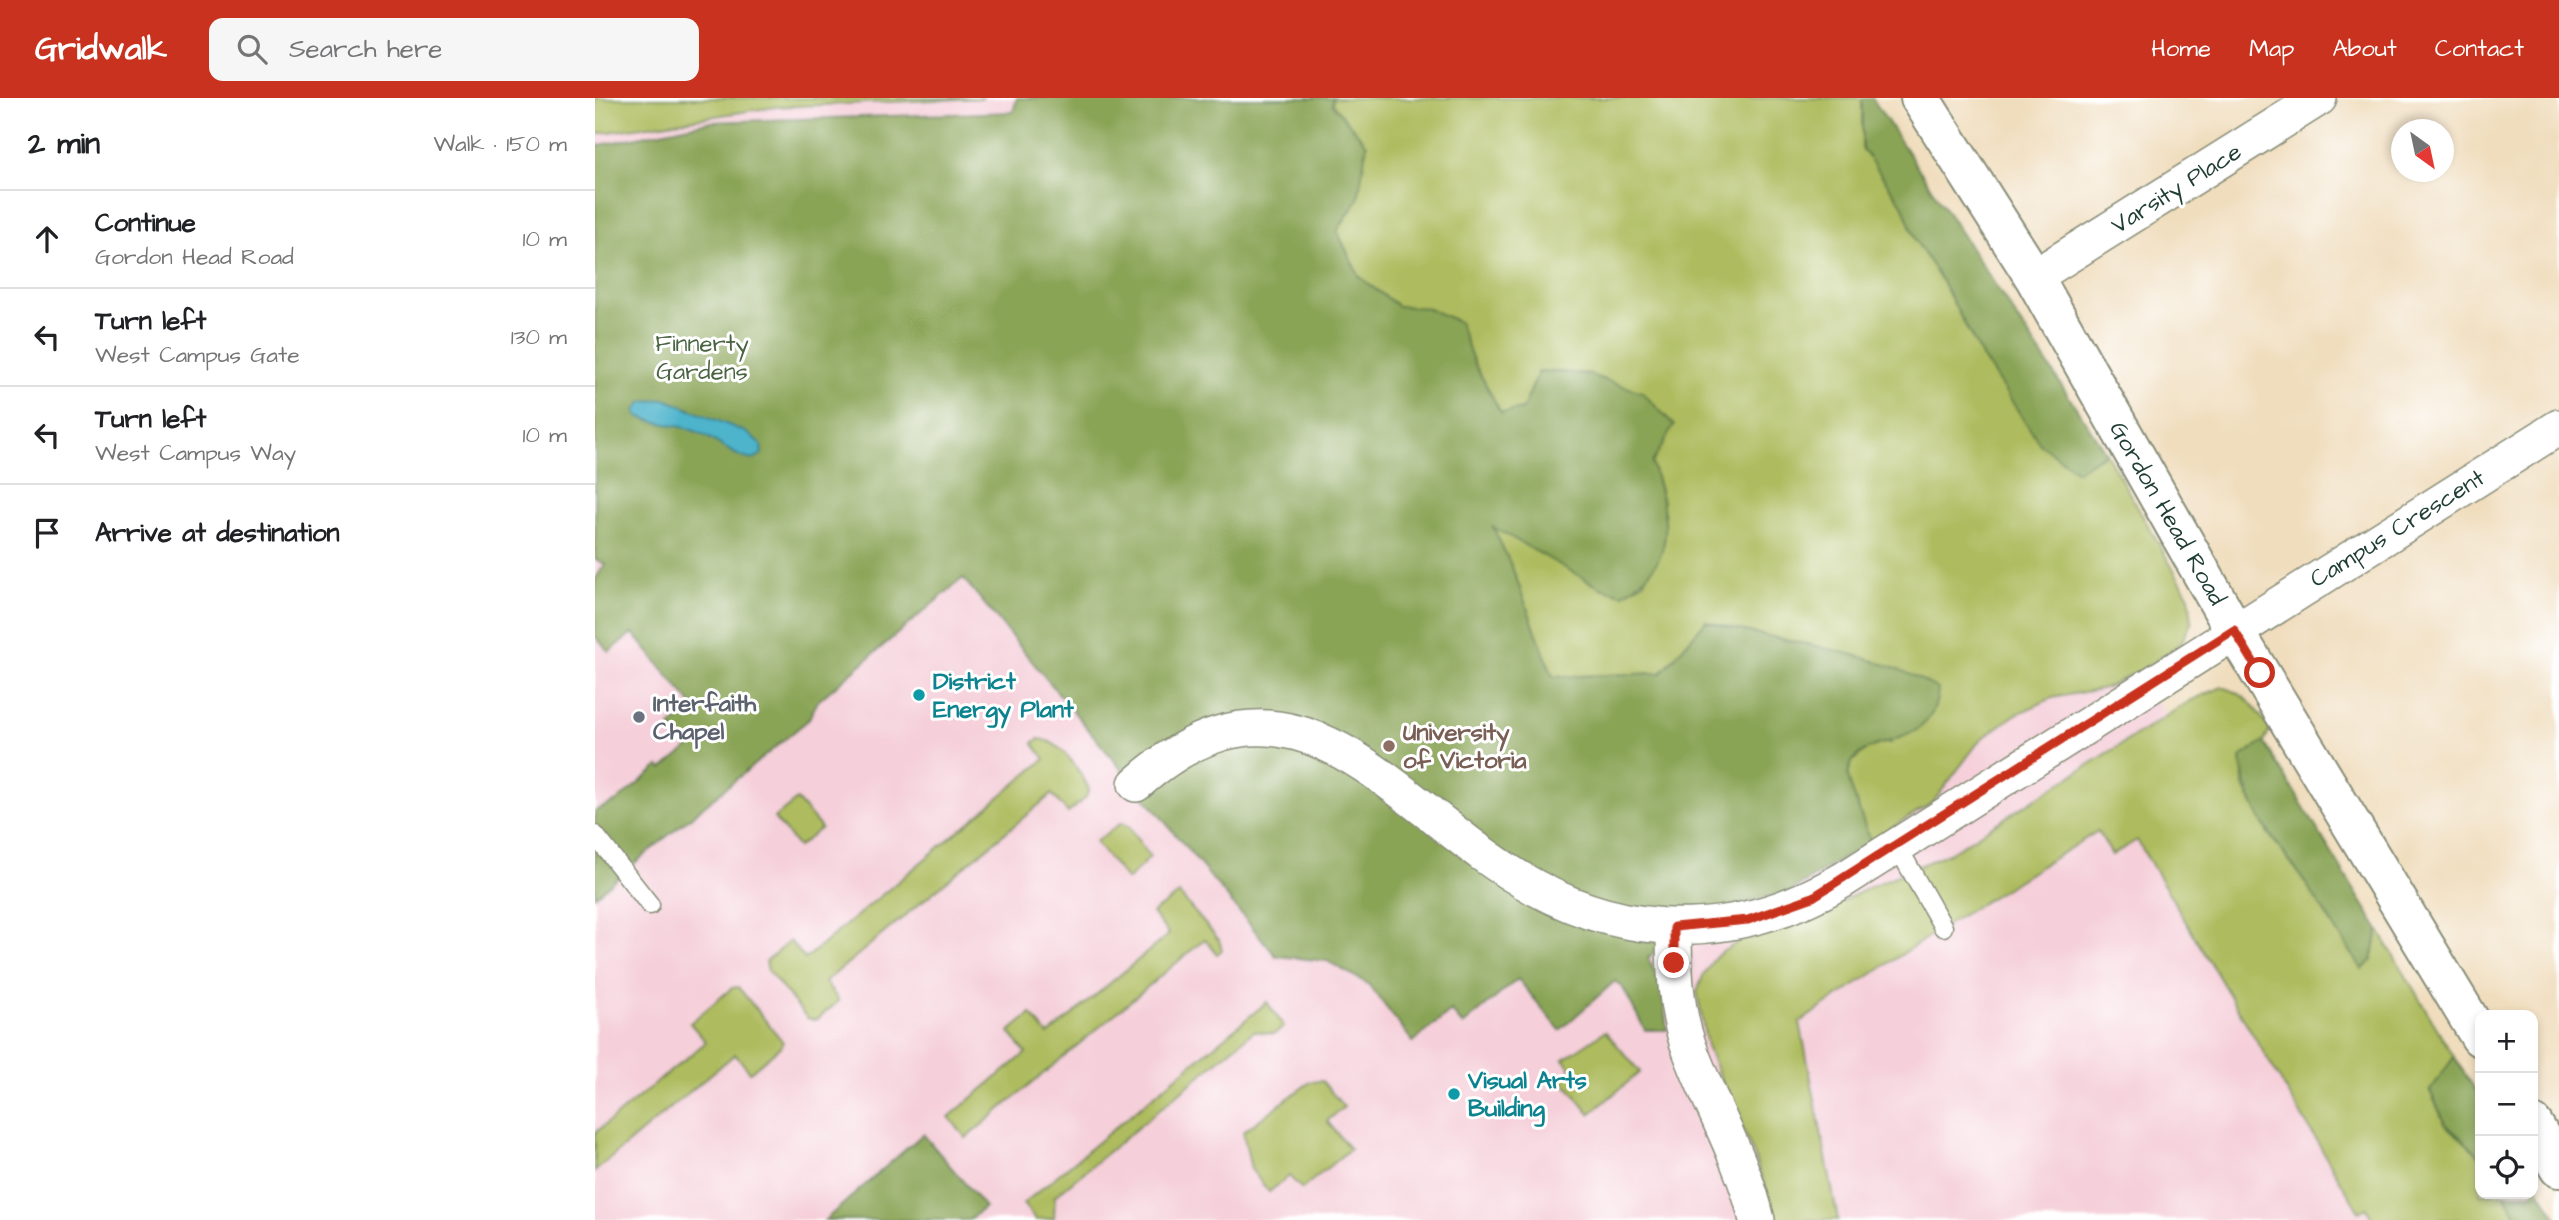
<!DOCTYPE html>
<meta charset="utf-8">
<style>
:root{--surface:#fff;--page:#f6f6f6;--text:#202124;--muted:#757577;--line:#e0e0e0;--accent:#c8321e}
body{margin:0;font-family:"Architects Daughter",sans-serif;background:var(--page);color:var(--text)}
.controls{position:absolute;right:21px;bottom:21px;display:grid;overflow:hidden;border-radius:14px;box-shadow:0 4px 10px #0003}
.controls button{width:63px;height:63px;display:grid;place-items:center;padding:0;border:0;border-bottom:2px solid var(--line);background:var(--surface);color:var(--text);font:35px sans-serif}
.compass{position:absolute;left:1796px;top:21px;width:63px;height:63px;border-radius:50%;background:var(--surface);box-shadow:0 4px 10px #0003;rotate:147deg}
.stop{position:absolute;width:21px;height:21px;margin:-16px;border:5px solid #c8321e;border-radius:50%;background:#fff}
.stop.end{background:#c8321e;border-color:#fff;box-shadow:0 2px 7px #0008}
.list{margin:0;padding:0;list-style:none}
h2{display:flex;justify-content:space-between;align-items:center;height:91px;margin:0;padding:0 28px;font-size:30px}
h2 small{font-size:23px;font-weight:400;color:var(--muted)}
.list li{display:grid;grid-template-columns:46px 1fr auto;gap:21px;align-items:center;box-sizing:border-box;height:98px;padding:0 28px;border-top:2px solid var(--line)}
.list b{display:block;font-size:26px;white-space:nowrap}
.list p{margin:0;font-size:23px;white-space:nowrap;color:var(--muted)}
.list em{font-size:23px;font-style:normal;color:var(--muted)}
.icon{flex:none;width:38px;height:38px;fill:none;stroke:currentColor;stroke-width:2;stroke-linecap:round;stroke-linejoin:round}
.map{position:relative;flex:none;width:1964px;height:1122px;overflow:hidden}
header{display:flex;align-items:center;gap:42px;box-sizing:border-box;height:98px;padding:0 35px;background:var(--accent);color:#fff}
header strong{font-size:33px}
nav{display:flex;gap:38px;margin-inline-start:auto;font-size:24px}
.search{width:490px;height:63px;background:var(--page);display:flex;align-items:center;gap:18px;box-sizing:border-box;padding:0 24px;border-radius:14px;color:var(--muted);font-size:26px}
main{display:flex}
aside{flex:1;background:var(--surface)}
.map>svg:first-child{display:block}
</style>
<header>
<strong>Gridwalk</strong>
<div class="search"><svg class="icon" aria-label="search" viewBox="0 0 24 24"><circle cx="10" cy="10" r="6"/><path d="M15 15l6 6"/></svg>Search here</div>
<nav><a>Home</a><a>Map</a><a>About</a><a>Contact</a></nav>
</header>
<main>
<aside>
<h2>2 min<small>Walk · 150 m</small></h2>
<ul class="list">
<li><svg class="icon" aria-label="ahead" viewBox="0 0 24 24"><path d="M12 20V5M6 11l6-6 6 6"/></svg><div><b>Continue</b><p>Gordon Head Road</p></div><em>10 m</em></li>
<li><svg class="icon" aria-label="left" viewBox="0 0 24 24"><path d="M17 20v-9H6M10 6l-5 5 5 5"/></svg><div><b>Turn left</b><p>West Campus Gate</p></div><em>130 m</em></li>
<li><svg class="icon" aria-label="left" viewBox="0 0 24 24"><path d="M17 20v-9H6M10 6l-5 5 5 5"/></svg><div><b>Turn left</b><p>West Campus Way</p></div><em>10 m</em></li>
<li><svg class="icon" aria-label="arrive" viewBox="0 0 24 24"><path d="M6 21V4h12l-3 4 3 4H6"/></svg><div><b>Arrive at destination</b></div></li>
</ul>
</aside>
<div class="map">
<svg width="1964" height="1122" viewBox="0 0 1964 1122">
<rect width="100%" height="100%" fill="#fff"/>
<filter id="ink" filterUnits="userSpaceOnUse"><feTurbulence type="fractalNoise" baseFrequency=".0143" numOctaves="2"/><feDisplacementMap in="SourceGraphic" scale="14" xChannelSelector="R" yChannelSelector="G"/><feConvolveMatrix kernelMatrix="1 2 1 2 8 2 1 2 1" color-interpolation-filters="sRGB"/></filter>
<filter id="wash" filterUnits="userSpaceOnUse"><feTurbulence type="fractalNoise" baseFrequency=".00686" numOctaves="4" result="noise"/><feDisplacementMap in="SourceGraphic" scale="28" xChannelSelector="R" yChannelSelector="G"/><feGaussianBlur stdDeviation="1.57" result="paint"/><feColorMatrix in="noise" values="0 0 0 0 0 0 0 0 0 0 0 0 0 0 0 0 0 1.4 0 .05"/><feComposite in="paint" operator="in"/></filter>
<g filter="url(#wash)">
<rect width="100%" height="100%" fill="#f0ddbd"/>
<polygon fill="#f5cfd9" points="142,0 1141,0 1305,173 1873,1122 0,1122 0,19"/>
<g fill="#aebc5f" stroke="#667c4a" stroke-width="2">
<polygon points="0,0 389,0 180,9 0,36"/>
<polygon points="738,0 1267,0 1268,51 1307,106 1321,143 1348,185 1386,257 1482,372 1511,355 1594,498 1597,523 1586,545 1548,571 1510,590 1457,600 1420,617 1386,641 1338,704 1275,743 1252,679 1257,664 1277,646 1296,645 1138,531 1112,523 1066,575 958,579 916,467 897,428 1006,490 1028,496 1049,484 1068,403 1057,365 992,276 944,273 928,312 906,315 878,263 864,224 832,210 803,208 764,179 742,133 763,101 737,6"/>
<path d="M 1627,589 C 1652,595 1661,611 1675,632 L 1669,644 L 1646,659 L 1649,689 L 1672,734 L 1711,784 L 1742,835 L 1777,863 L 1783,831 L 1859,959 L 1835,993 L 1850,1026 L 1885,1058 L 1885,1096 L 1909,1096 L 1924,1122 L 1778,1122 L 1771,1110 L 1764,1114 L 1542,742 L 1517,757 L 1503,733 L 1348,829 L 1205,924 L 1243,1122 L 1182,1122 L 1158,1055 L 1112,949 L 1102,894 L 1108,878 L 1120,859 L 1143,844 L 1201,827 L 1275,789 L 1356,754 L 1595,603 Z"/>
<path d="M 443,641 C 465,641 485,673 494,691 L 491,699 L 473,715 L 457,696 L 230,884 L 244,903 L 221,922 L 212,920 L 173,873 L 171,863 L 195,843 L 210,861 L 450,661 L 438,645 Z"/>
<polygon points="202,702 226,730 203,749 179,720"/>
<polygon points="526,725 533,728 555,759 532,782 500,744"/>
<polygon points="584,796 624,842 627,852 622,856 610,841 371,1040 354,1019 431,955 414,934 436,916 453,937 574,836 557,815"/>
<polygon points="143,889 185,940 188,944 186,948 155,974 140,956 0,1073 0,1035 111,944 95,925 137,890"/>
<polygon points="672,904 689,929 679,936 659,933 460,1098 459,1120 441,1122 428,1106"/>
<polygon points="1010,933 1045,974 995,1016 966,980 977,973 969,961"/>
<polygon points="727,983 749,1009 732,1023 755,1051 707,1091 694,1078 674,1094 656,1071 648,1034 715,984"/>
</g>
<g fill="#8aa456" stroke="#547045" stroke-width="2">
<path d="M 422,0 L 738,0 L 737,6 L 772,46 L 763,101 L 742,133 L 764,179 L 803,208 L 832,210 L 864,224 L 878,263 L 906,315 L 928,311 L 944,273 L 992,276 L 1047,294 L 1079,327 L 1057,365 C 1073,420 1085,463 1028,496 L 1006,490 L 898,429 L 916,467 L 958,579 L 1066,575 L 1111,523 C 1187,546 1274,549 1343,591 C 1339,660 1260,629 1253,676 C 1252,684 1272,731 1275,743 L 1197,793 L 1097,818 L 1053,860 L 1067,890 L 1072,932 L 1050,932 L 1028,890 L 1020,883 L 965,932 L 923,881 L 868,927 L 856,913 L 818,944 L 773,886 L 732,863 L 681,858 L 368,480 L 223,603 L 213,622 L 0,798 L 0,713 L 22,703 L 64,668 L 67,671 L 93,650 L 75,629 L 99,609 L 38,535 L 14,554 L 0,538 L 0,482 L 10,466 L 0,461 L 0,48 L 113,24 L 418,14 Z"/>
<polygon points="1267,0 1277,0 1511,355 1482,373 1445,346 1386,257 1348,185 1321,143 1307,106 1267,50"/>
<path d="M 1669,644 L 1783,831 L 1777,863 L 1767,871 C 1748,843 1730,814 1711,786 C 1681,740 1651,717 1646,659 Z"/>
<polygon points="1859,959 1885,999 1885,1058 1851,1026 1835,993"/>
<polygon points="328,1036 390,1109 374,1122 230,1122"/>
<polygon points="1938,1082 1963,1122 1924,1122 1909,1096 1938,1096"/>
</g>
<path fill="#4db4cc" stroke="#367880" stroke-width="2" d="M 70,301 L 151,334 L 166,346 L 167,356 L 157,362 C 134,357 119,339 97,332 C 79,326 61,326 43,318 L 41,311 L 48,304 Z"/>
</g>
<g filter="url(#ink)">
<g fill="none" stroke-linecap="round" stroke-linejoin="round">
<g stroke="#888d78" stroke-width="21">
<g id="service">
<polyline points="0,737 55,807"/>
<polyline points="1302,748 1348,829"/>
</g>
</g>
<g stroke="#888d78" stroke-width="38">
<g id="minor">
<polyline points="1439,179 1724,0"/>
<path d="M 541,686 C 704,540 804,716 939,789 C 1041,845 1148,840 1248,782 L 1964,329"/>
<path d="M 1079,829 C 1079,870 1080,913 1095,952 C 1116,1009 1148,1062 1162,1122"/>
</g>
</g>
<g stroke="#888d78" stroke-width="42">
<g id="tertiary">
<polyline points="1325,0 1439,179 1639,532 1885,939"/>
<polyline points="1938,1026 1964,1070"/>
</g>
</g>
<use href="#service" stroke="#fff" stroke-width="18"/>
<use href="#minor" stroke="#fff" stroke-width="35"/>
<use href="#tertiary" stroke="#fff" stroke-width="38"/>
</g>
</g>
<g fill="none" stroke-linecap="round" stroke-linejoin="round" filter="url(#ink)">
<polyline stroke="#c8321e" stroke-width="9" points="1079,865 1079,829 1153,822 1218,799 1639,532 1665,575"/>
</g>
<g fill="#0f9aa8" stroke="#fff" stroke-width="2.5">
<circle cx="324" cy="597" r="7"/>
<circle cx="859" cy="996" r="7"/>
</g>
<circle fill="#6b7280" stroke="#fff" stroke-width="2.5" cx="44" cy="619" r="7"/>
<circle fill="#8d6e63" stroke="#fff" stroke-width="2.5" cx="794" cy="648" r="7"/>
<g text-anchor="middle" stroke-width="6" stroke-linejoin="round" paint-order="stroke">
<g font-size="24" fill="#1f3d34" stroke="#fff">
<text transform="translate(1581 90) rotate(-32)" y="8">Varsity Place</text>
<text transform="translate(1573 415) rotate(60)" y="8">Gordon Head Road</text>
<text transform="translate(1802 430) rotate(-32)" y="8">Campus Crescent</text>
</g>
<g font-size="24" fill="#4a6341" stroke="#fff">
<text x="107" y="253">Finnerty<tspan x="107" dy="28">Gardens</tspan></text>
</g>
<g font-size="24" font-weight="bold" fill="#0d838f" stroke="#fff" text-anchor="start">
<text x="338" y="591">District<tspan x="338" dy="28">Energy Plant</tspan></text>
<text x="873" y="990">Visual Arts<tspan x="873" dy="28">Building</tspan></text>
</g>
<g font-size="24" font-weight="bold" fill="#5b616d" stroke="#fff" text-anchor="start">
<text x="58" y="613">Interfaith<tspan x="58" dy="28">Chapel</tspan></text>
</g>
<g font-size="24" font-weight="bold" fill="#785e54" stroke="#fff" text-anchor="start">
<text x="808" y="642">University<tspan x="808" dy="28">of Victoria</tspan></text>
</g>
</g>
</svg>
<div class="controls">
<button>+</button>
<button>−</button>
<button><svg class="icon" aria-label="locate" viewBox="0 0 24 24"><circle cx="12" cy="12" r="6"/><path d="M12 2v4M12 18v4M2 12h4M18 12h4"/></svg></button>
</div>
<svg class="compass" viewBox="-18 -18 36 36"><path d="M0-13l5 13h-10z" fill="#e53935"/><path d="M0 13l5-13h-10z" fill="#757577"/></svg>
<div class="stop" style="left:1665px;top:575px"></div>
<div class="stop end" style="left:1079px;top:865px"></div>
</div>
</main>
